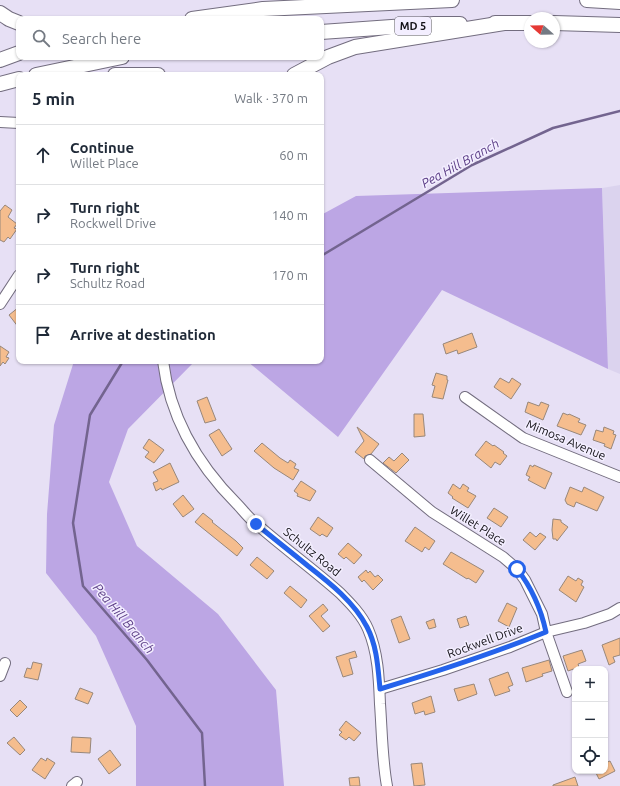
<!DOCTYPE html>
<meta charset="utf-8">
<style>
:root{--surface:#fff;--page:#f6f6f7;--text:#1f2937;--muted:#747a83;--line:#e0e1e3}
body{margin:0;font-family:Ubuntu,sans-serif;background:var(--page);color:var(--text)}
.controls{position:absolute;right:12px;bottom:12px;display:grid;overflow:hidden;border-radius:8px;box-shadow:0 1px 3px #0004}
.controls button{width:36px;height:36px;display:grid;place-items:center;padding:0;border:0;border-bottom:1px solid var(--line);background:var(--surface);color:var(--text);font:20px sans-serif}
.compass{position:absolute;left:524px;top:12px;width:36px;height:36px;border-radius:50%;background:var(--surface);box-shadow:0 1px 3px #0004;rotate:290deg}
.stop{position:absolute;width:12px;height:12px;margin:-9px;border:3px solid #2563eb;border-radius:50%;background:#fff}
.stop.end{background:#2563eb;border-color:#fff;box-shadow:0 1px 4px #0008}
.list{margin:0;padding:0;list-style:none}
h2{display:flex;justify-content:space-between;align-items:center;height:52px;margin:0;padding:0 16px;font-size:17px}
h2 small{font-size:13px;font-weight:400;color:var(--muted)}
.list li{display:grid;grid-template-columns:26px 1fr auto;gap:12px;align-items:center;box-sizing:border-box;height:60px;padding:0 16px;border-top:1px solid var(--line)}
.list b{display:block;font-size:15px;white-space:nowrap}
.list p{margin:0;font-size:13px;white-space:nowrap;color:var(--muted)}
.list em{font-size:13px;font-style:normal;color:var(--muted)}
.icon{flex:none;width:22px;height:22px;fill:none;stroke:currentColor;stroke-width:2;stroke-linecap:round;stroke-linejoin:round}
.map{position:relative;flex:none;width:620px;height:786px;overflow:hidden}
.search{position:absolute;background:var(--surface);box-shadow:0 1px 3px #0004;left:16px;top:16px;width:308px;height:44px;display:flex;align-items:center;gap:10px;box-sizing:border-box;padding:0 14px;border-radius:8px;color:var(--muted);font-size:15px}
.panel{position:absolute;background:var(--surface);box-shadow:0 1px 3px #0004;left:16px;top:72px;width:308px;height:292px;border-radius:8px}
.map>svg:first-child{display:block}
</style>
<div class="map">
<svg width="620" height="786" viewBox="0 0 620 786">
<rect width="100%" height="100%" fill="#e7e0f5"/>
<polygon fill="#dbd3ee" points="620,185 620,374 608,369 602,188"/>
<g fill="#bca6e4">
<polygon points="602,188 608,369 442,290 338,437 247,361 321,361 321,215 356,196"/>
<polygon points="74,361 195,361 128,429 109,482 137,546 218,614 276,690 284,786 136,786 136,726 96,636 46,573 47,514 54,425"/>
</g>
<g fill="none" stroke-linecap="round" stroke-linejoin="round">
<g stroke="#73648f" stroke-width="2.5">
<polyline points="321,256 472,165 553,128 620,111"/>
<polyline points="123,361 90,415 73,523 83,586 147,660 202,733 205,786"/>
</g>
</g>
<g fill="#f5bd8e" stroke="#98877a">
<polygon points="5,205 12,210 8,217 17,224 14,228 17,229 10,239 8,237 4,242 0,240 0,211"/>
<polygon points="19,307 19,328 9,315"/>
<polygon points="472,333 477,347 458,354 457,350 446,354 443,344"/>
<polygon points="0,346 9,352 6,357 9,358 5,364 3,362 0,366"/>
<polygon points="436,373 447,376 447,380 448,380 443,399 432,397 435,386 432,385"/>
<polygon points="500,378 509,383 512,378 521,384 511,399 494,387"/>
<polygon points="207,397 216,420 205,423 197,401"/>
<polygon points="528,402 539,406 541,402 549,405 543,420 525,412"/>
<polygon points="563,413 568,415 569,414 580,419 578,422 586,425 581,435 557,426"/>
<polygon points="414,414 423,414 425,436 414,437"/>
<polygon points="357,427 379,444 371,454 365,456 364,459 355,452 364,441"/>
<polygon points="604,427 614,431 613,434 616,435 611,449 604,446 605,444 593,440 596,430 603,432"/>
<polygon points="219,429 232,449 222,456 209,435"/>
<polygon points="149,439 164,450 154,463 145,457 149,452 143,448"/>
<polygon points="486,441 493,446 494,445 504,452 503,453 507,456 500,465 495,462 491,468 475,455"/>
<polygon points="262,443 280,458 288,463 290,460 296,464 294,468 299,470 293,480 274,468 254,451"/>
<polygon points="402,453 409,460 396,473 383,463 389,457 394,461"/>
<polygon points="170,463 179,482 162,490 161,488 156,491 153,483 158,481 153,472"/>
<polygon points="530,465 533,467 534,465 552,473 545,489 528,480 530,477 526,475"/>
<polygon points="301,481 316,491 310,501 297,496 298,494 294,491"/>
<polygon points="453,484 460,489 463,484 469,488 467,491 476,496 468,508 452,498 453,497 448,493"/>
<polygon points="570,487 582,492 584,487 604,497 597,511 576,502 574,507 567,504 565,500"/>
<polygon points="183,495 194,509 183,517 173,504"/>
<polygon points="494,508 508,517 501,527 487,518"/>
<polygon points="203,513 213,521 212,522 236,541 243,548 237,556 195,522"/>
<polygon points="318,517 333,528 327,537 322,534 320,536 310,529"/>
<polygon points="553,519 561,520 561,522 568,527 557,541 556,539 553,539 552,530"/>
<polygon points="415,527 435,541 429,550 425,547 422,552 405,541"/>
<polygon points="530,532 536,537 540,533 546,537 535,550 523,540"/>
<polygon points="348,543 362,555 354,564 346,557 344,559 338,554"/>
<polygon points="451,552 484,571 476,583 468,578 467,579 443,564"/>
<polygon points="257,557 274,571 267,579 250,565"/>
<polygon points="366,570 368,573 370,571 375,577 378,575 383,580 373,590 364,580 362,582 358,577"/>
<polygon points="568,576 576,581 578,578 583,581 581,585 584,587 576,602 559,590"/>
<polygon points="290,586 307,600 301,608 284,593"/>
<polygon points="507,603 517,608 509,627 498,621"/>
<polygon points="323,604 328,610 321,616 330,626 323,632 309,616"/>
<polygon points="401,616 410,639 399,643 391,620"/>
<polygon points="466,616 469,625 460,628 457,619"/>
<polygon points="434,619 436,627 429,629 426,622"/>
<polygon points="620,638 620,655 613,657 615,662 609,665 602,645"/>
<polygon points="582,650 586,661 578,664 579,667 568,671 563,656"/>
<polygon points="355,651 357,657 349,659 353,674 343,677 336,657"/>
<polygon points="549,660 552,671 542,674 543,676 526,682 522,668"/>
<polygon points="33,662 42,664 38,680 24,677 27,668 31,669"/>
<polygon points="508,672 513,685 508,687 510,691 495,696 489,679"/>
<polygon points="474,684 477,694 458,701 454,689"/>
<polygon points="80,688 93,693 88,704 75,699"/>
<polygon points="431,696 435,712 425,715 424,711 415,714 412,703"/>
<polygon points="20,700 27,707 17,717 10,710"/>
<polygon points="346,721 361,733 354,741 349,737 346,740 339,735 342,732 339,730"/>
<polygon points="14,737 25,750 20,755 7,743"/>
<polygon points="72,737 91,738 90,753 71,752"/>
<polygon points="110,750 121,765 109,774 98,759"/>
<polygon points="41,758 46,761 47,758 55,763 45,779 32,770"/>
<polygon points="610,761 615,771 599,779 595,771 605,771 605,763"/>
<polygon points="422,763 425,785 414,786 411,764"/>
<polygon points="359,777 360,786 350,786 349,778"/>
<polygon points="575,777 578,786 553,786 553,785"/>
</g>
<g fill="none" stroke-linecap="round" stroke-linejoin="round">
<g stroke="#736d7f" stroke-width="12">
<g id="minor">
<polyline points="0,122 19,123"/>
<polyline points="0,304 19,275"/>
<path d="M 163,361 C 170,418 197,464 237,504 C 242,509 247,516 253,521 C 281,546 312,568 340,593 C 350,603 362,615 368,629 C 378,652 379,678 380,704 C 382,731 382,759 387,786"/>
<polyline points="465,397 523,438 620,477"/>
<polyline points="370,460 432,512 503,557 517,569 525,580 542,614 546,632 567,692"/>
<polyline points="0,676 5,663"/>
<polyline points="380,689 443,670 510,647 546,632 584,623 610,614 620,608"/>
<polyline points="72,786 77,782"/>
</g>
</g>
<g stroke="#736d7f" stroke-width="16">
<g id="highway">
<polyline points="587,0 620,2"/>
<polyline points="0,13 9,19 19,23"/>
<polyline points="192,19 263,9 452,0"/>
<polyline points="495,23 530,23"/>
<polyline points="554,23 620,25"/>
<polyline points="321,32 434,24 460,24"/>
<polyline points="0,60 19,53"/>
<polyline points="36,75 122,57"/>
<polyline points="115,75 158,75"/>
<polyline points="294,75 328,57 355,47 504,23"/>
<polyline points="0,84 19,79"/>
</g>
</g>
<use href="#minor" stroke="#fff" stroke-width="10"/>
<use href="#highway" stroke="#fff" stroke-width="14"/>
</g>
<g fill="none" stroke-linecap="round" stroke-linejoin="round">
<path stroke="#2563eb" stroke-width="5" d="M 256,524 C 273,538 291,552 308,566 C 330,583 354,602 367,627 C 377,646 378,668 380,689 C 436,672 492,654 546,632 C 541,609 532,588 517,569"/>
</g>
<g text-anchor="middle" stroke-width="3" stroke-linejoin="round" paint-order="stroke">
<rect fill="#f3eeff" stroke="#57545d" stroke-width="1" x="395" y="17" width="36" height="18" rx="3"/>
<g font-size="11" font-weight="bold" fill="#141218">
<text x="413" y="30">MD 5</text>
</g>
<g font-size="12" fill="#141218" stroke="#f3eeff">
<text transform="translate(566 440) rotate(23)" y="4">Mimosa Avenue</text>
<text transform="translate(478 526) rotate(32)" y="4">Willet Place</text>
<text transform="translate(312 552) rotate(39)" y="4">Schultz Road</text>
<text transform="translate(485 641) rotate(-20)" y="4">Rockwell Drive</text>
</g>
<g font-size="13" font-style="italic" fill="#5b3d86" stroke="#f3eeff">
<text transform="translate(460 163) rotate(-29)" y="5">Pea Hill Branch</text>
<text transform="translate(124 618) rotate(50)" y="5">Pea Hill Branch</text>
</g>
</g>
</svg>
<div class="controls">
<button>+</button>
<button>−</button>
<button><svg class="icon" aria-label="locate" viewBox="0 0 24 24"><circle cx="12" cy="12" r="6"/><path d="M12 2v4M12 18v4M2 12h4M18 12h4"/></svg></button>
</div>
<svg class="compass" viewBox="-18 -18 36 36"><path d="M0-13l5 13h-10z" fill="#e53935"/><path d="M0 13l5-13h-10z" fill="#747a83"/></svg>
<div class="stop" style="left:517px;top:569px"></div>
<div class="stop end" style="left:256px;top:524px"></div>
<div class="search"><svg class="icon" aria-label="search" viewBox="0 0 24 24"><circle cx="10" cy="10" r="6"/><path d="M15 15l6 6"/></svg>Search here</div>
<section class="panel">
<h2>5 min<small>Walk · 370 m</small></h2>
<ul class="list">
<li><svg class="icon" aria-label="ahead" viewBox="0 0 24 24"><path d="M12 20V5M6 11l6-6 6 6"/></svg><div><b>Continue</b><p>Willet Place</p></div><em>60 m</em></li>
<li><svg class="icon" aria-label="right" viewBox="0 0 24 24"><path d="M7 20v-9h11M14 6l5 5-5 5"/></svg><div><b>Turn right</b><p>Rockwell Drive</p></div><em>140 m</em></li>
<li><svg class="icon" aria-label="right" viewBox="0 0 24 24"><path d="M7 20v-9h11M14 6l5 5-5 5"/></svg><div><b>Turn right</b><p>Schultz Road</p></div><em>170 m</em></li>
<li><svg class="icon" aria-label="arrive" viewBox="0 0 24 24"><path d="M6 21V4h12l-3 4 3 4H6"/></svg><div><b>Arrive at destination</b></div></li>
</ul>
</section>
</div>
